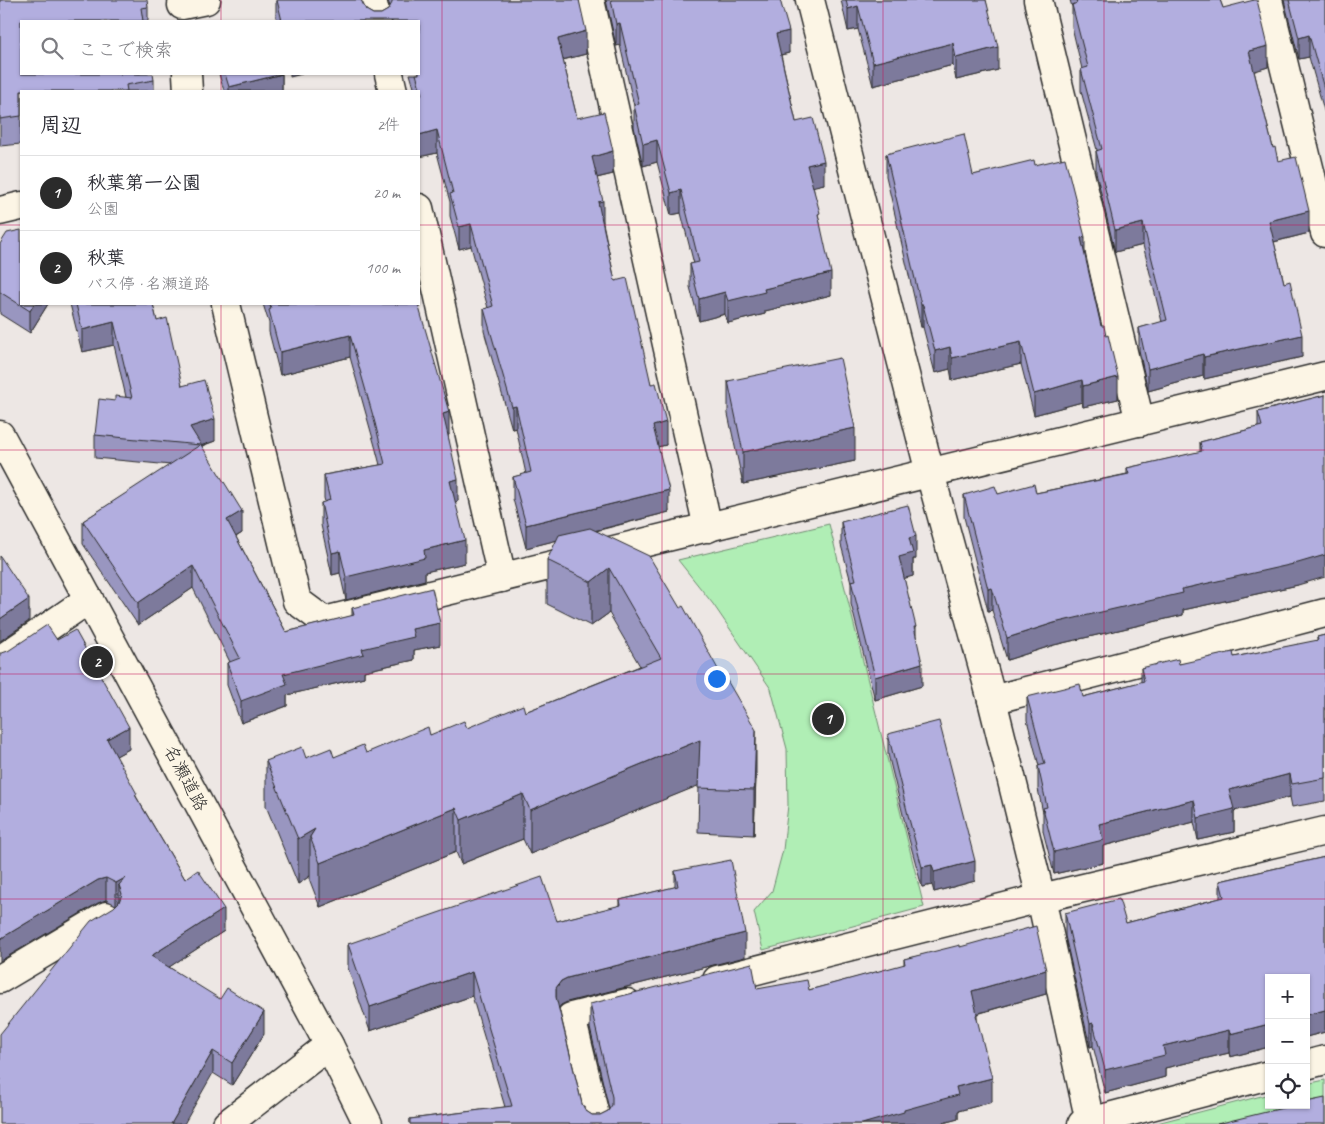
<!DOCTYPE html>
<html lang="ja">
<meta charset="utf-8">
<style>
:root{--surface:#fff;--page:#f2f2f3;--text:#2b2b33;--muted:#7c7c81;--line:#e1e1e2;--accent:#2b2b2b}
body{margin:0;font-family:Caveat,"Klee One",sans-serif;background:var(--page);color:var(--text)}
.controls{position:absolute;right:15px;bottom:15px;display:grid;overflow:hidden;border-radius:0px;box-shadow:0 1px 4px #0004}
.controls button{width:45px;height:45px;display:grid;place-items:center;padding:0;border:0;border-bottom:1px solid var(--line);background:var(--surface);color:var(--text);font:25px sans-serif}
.you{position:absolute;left:716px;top:678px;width:18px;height:18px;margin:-12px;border:4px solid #fff;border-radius:50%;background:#1a73e8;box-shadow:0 0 0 8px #1a73e833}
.badge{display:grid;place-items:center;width:32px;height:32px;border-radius:50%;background:var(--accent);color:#fff;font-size:16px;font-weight:700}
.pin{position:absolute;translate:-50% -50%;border:2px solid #fff;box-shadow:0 1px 5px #0006}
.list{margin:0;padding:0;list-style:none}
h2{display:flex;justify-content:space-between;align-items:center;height:65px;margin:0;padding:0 20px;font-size:21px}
h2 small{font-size:16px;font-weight:400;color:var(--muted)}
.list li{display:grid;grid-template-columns:32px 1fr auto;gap:15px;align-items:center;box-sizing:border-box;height:75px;padding:0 20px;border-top:1px solid var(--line)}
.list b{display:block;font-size:19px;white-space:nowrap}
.list p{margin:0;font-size:16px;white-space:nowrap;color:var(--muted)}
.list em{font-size:16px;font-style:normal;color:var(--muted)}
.icon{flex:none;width:28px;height:28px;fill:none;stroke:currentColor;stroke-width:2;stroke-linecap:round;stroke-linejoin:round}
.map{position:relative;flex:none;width:1325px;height:1124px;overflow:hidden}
.search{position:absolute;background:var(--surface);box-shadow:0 1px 4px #0004;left:20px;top:20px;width:400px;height:55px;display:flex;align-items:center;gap:12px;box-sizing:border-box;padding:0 18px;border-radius:0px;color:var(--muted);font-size:19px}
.panel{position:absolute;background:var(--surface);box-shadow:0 1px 4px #0004;left:20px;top:90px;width:400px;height:215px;border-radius:0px}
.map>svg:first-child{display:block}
</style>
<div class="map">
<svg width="1325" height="1124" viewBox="0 0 1325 1124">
<rect width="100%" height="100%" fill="#ede7e4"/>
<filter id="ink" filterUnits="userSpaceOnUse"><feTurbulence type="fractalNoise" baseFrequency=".02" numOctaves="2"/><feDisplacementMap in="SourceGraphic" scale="10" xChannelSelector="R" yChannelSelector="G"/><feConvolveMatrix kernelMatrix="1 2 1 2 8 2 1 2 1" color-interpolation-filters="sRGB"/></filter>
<g filter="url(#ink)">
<g fill="#b0eeb5" stroke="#6e8c70">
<polygon points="829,524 924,907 763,950 754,912 772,891 783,850 788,805 787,749 771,689 713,604 678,560"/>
<polygon points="1325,1080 1325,1124 1153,1124 1269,1094 1269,1105 1306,1105 1306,1084"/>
</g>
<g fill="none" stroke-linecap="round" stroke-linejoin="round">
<g stroke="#2b2b2b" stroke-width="31">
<g id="minor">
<polyline points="372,0 377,21"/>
<polyline points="590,0 708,528"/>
<polyline points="810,0 930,473 992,700 1041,898 1090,1122"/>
<polyline points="1038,0 1140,422"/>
<polyline points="1268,0 1325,233"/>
<polyline points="182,5 206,0"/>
<polyline points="187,74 188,91"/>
<polyline points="389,74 393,91"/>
<polyline points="419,208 502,578"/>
<polyline points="0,211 21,206"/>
<polyline points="226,304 297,601 324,621 1325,376"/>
<polyline points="0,660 89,599"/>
<polyline points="992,700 1325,613"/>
<polyline points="0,979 106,916"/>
<polyline points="717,980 1041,898 1325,831"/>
<polyline points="1306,1065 1325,1060"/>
<polyline points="597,1124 571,1017 627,1003"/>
<polyline points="1082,1124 1269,1075"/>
</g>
</g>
<g stroke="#2b2b2b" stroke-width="31">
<g id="tertiary">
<polyline points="0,435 329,1045 368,1124"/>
<polyline points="227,1124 329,1045"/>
</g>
</g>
<use href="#minor" stroke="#fcf5e5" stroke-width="28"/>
<use href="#tertiary" stroke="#fcf5e5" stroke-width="28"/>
</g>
<g fill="#9996c0" stroke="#2b2b2b">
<polygon points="0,0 148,7 148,21 21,21 154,80 154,91 21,91 21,144 0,146"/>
<polygon points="276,0 361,0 366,10 373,14 381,14 388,10 390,7 388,0 579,0 586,54 563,60 577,118 613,174 597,178 603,223 615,281 651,384 666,445 658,447 669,512 596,531 756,775 754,835 698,832 699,785 530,854 523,839 461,864 456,852 320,907 310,881 310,876 298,884 266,806 266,761 306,758 334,757 366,753 430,735 467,728 525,712 640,666 609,613 591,626 547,604 547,560 557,540 526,548 513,499 513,477 526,474 516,428 512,429 484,331 484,309 488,308 471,246 459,249 450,216 450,202 437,153 419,157 419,91 415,91 410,74 419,74 419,21 277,21 276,17"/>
<polygon points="606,0 780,0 789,53 781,55 796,122 824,184 813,186 820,224 831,295 765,311 765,314 728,323 725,314 699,321 690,287 690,264 694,264 681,213 671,215 657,162 643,166 634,127 634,106 620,45 616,46"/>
<polygon points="841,0 986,0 998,70 956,80 953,65 873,86 858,29 848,31"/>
<polygon points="1070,0 1220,0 1223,8 1268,67 1254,71 1273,148 1309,233 1274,242 1302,357 1204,379 1203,376 1148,391 1139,350 1139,328 1162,322 1143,245 1115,252 1096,172 1096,151 1097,150 1081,91 1081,69 1082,69 1072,27 1072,7"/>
<polygon points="1284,0 1325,0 1325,114 1309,57 1299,59"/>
<polygon points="219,74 282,74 282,91 224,91"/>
<polygon points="886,154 973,175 1035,165 1085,252 1118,399 1083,407 1082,402 1034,415 1021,364 952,380 950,369 935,373 923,327 921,327 886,176"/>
<polygon points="0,244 21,304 48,304 30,333 0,314"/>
<polygon points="70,304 153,304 157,321 182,386 215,441 202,446 242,533 236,537 286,632 352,616 352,608 440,645 414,650 414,660 364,671 364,677 287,695 287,706 241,723 227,685 227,663 230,662 193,588 138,625 83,544 83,521 171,465 95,458 95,435 115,401 126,397 114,345 82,352"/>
<polygon points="263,304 418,304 449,435 448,435 458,501 455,502 465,563 425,572 425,580 346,600 340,573 332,575 321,525 321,503 325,502 324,498 324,475 380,465 375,446 350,357 280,375 269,332 269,323"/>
<polygon points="728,381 855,461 743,484 728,414"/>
<polygon points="1325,395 1298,585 1183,610 1183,615 1054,645 1007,660 992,610 988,611 964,517 964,495 1036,493 1127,474 1127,468 1200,452 1200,442 1258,427 1258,412"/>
<polygon points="841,522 916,559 913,559 913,576 904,578 916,638 922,686 875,700 851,604 851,582 841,545"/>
<polygon points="1325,635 1325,801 1292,807 1290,797 1234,811 1234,832 1198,840 1194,822 1103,846 1103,863 1054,874 1043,831 1043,813 1038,789 1038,766 1039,766 1027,720 1027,697 1083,697 1141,682 1141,668 1179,664 1234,657 1317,641 1317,637"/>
<polygon points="0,653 129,749 116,756 137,798 185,879 224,931 169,967 264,1034 232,1085 213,1073 114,907 116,905 106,900 98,903"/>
<polygon points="888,734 975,881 934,892 932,885 922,887 909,839 888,754"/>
<polygon points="1325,857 1325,1032 1306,1037 1306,978 1269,978 1269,1047 1230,1057 1229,1053 1165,1068 1165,1077 1105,1093 1093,1046 1090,1047 1065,936 1065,913 1126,923 1220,898 1220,881"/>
<polygon points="675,871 745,957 567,1002 561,1005 559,1008 582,1104 586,1111 592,1115 600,1115 608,1111 609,1109 590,1028 590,1004 757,989 809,990 904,965 904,959 960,947 1046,994 977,1014 977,1022 992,1102 958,1111 958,1119 939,1124 410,1124 410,1119 505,1107 472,996 370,1031 348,968 348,944 557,921 620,906 620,900 675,887"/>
</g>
<g fill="#7d7a9c" stroke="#2b2b2b">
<polygon points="858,6 858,29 848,31 848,9"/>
<polygon points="620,23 620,45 616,46 616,24"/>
<polygon points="586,31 586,54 558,61 558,39"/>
<polygon points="789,31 789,53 776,56 776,34"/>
<polygon points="1309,35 1309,57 1299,59 1299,38"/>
<polygon points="953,43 953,65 873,86 873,63"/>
<polygon points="1268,46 1268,67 1249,73 1249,51"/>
<polygon points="998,47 998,70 956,80 956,58"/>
<polygon points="282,74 282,91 229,91 229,87"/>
<polygon points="290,74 302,74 290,77"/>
<polygon points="437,130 437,153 419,157 419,135"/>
<polygon points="657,140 657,162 643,166 643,144"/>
<polygon points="613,151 613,174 592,179 592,157"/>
<polygon points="824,161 824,184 807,188 807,165"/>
<polygon points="681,190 681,213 671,215 671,193"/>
<polygon points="603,201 603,223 598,224 598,202"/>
<polygon points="1309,211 1309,233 1269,243 1269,221"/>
<polygon points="1143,223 1143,245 1115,252 1115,230"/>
<polygon points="471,224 471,246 459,249 459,227"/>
<polygon points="1085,237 1085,259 1081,238"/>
<polygon points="831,273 831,295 765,311 765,314 728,323 728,301 764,289"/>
<polygon points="725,292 725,314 699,321 699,299"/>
<polygon points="34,304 48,304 30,333 30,311"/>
<rect x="921" y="305" width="2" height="22"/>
<polygon points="114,322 114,345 82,352 82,330"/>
<polygon points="350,335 350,357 280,375 280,352"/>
<polygon points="1302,335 1302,357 1204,379 1204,357"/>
<polygon points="1021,342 1021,364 952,380 952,358"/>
<polygon points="950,347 950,369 935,373 935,351"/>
<polygon points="1203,354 1203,376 1148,391 1148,369"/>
<polygon points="1118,377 1118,399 1083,407 1083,386"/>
<polygon points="1082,380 1082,402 1034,415 1034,394"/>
<polygon points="516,406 516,428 512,429 512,407"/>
<polygon points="449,412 449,435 443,436 443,414"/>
<polygon points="215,419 215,441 200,446 190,427"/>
<polygon points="666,422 666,445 653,448 653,426"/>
<polygon points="855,428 855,461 743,484 743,452"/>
<polygon points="458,479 458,501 450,503 450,481"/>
<polygon points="669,490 669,512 526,548 526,525"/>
<polygon points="242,511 242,533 227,542 227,520"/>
<polygon points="916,536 916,559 913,559 913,576 899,580 899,557 909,538"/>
<polygon points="465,540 465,563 425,572 425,580 346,600 346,577 424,550"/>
<polygon points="340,551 340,573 332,575 332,553"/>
<polygon points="1325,555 1325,577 1298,585 1183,610 1183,615 1054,645 1007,660 1007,638 1054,623 1182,589"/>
<polygon points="193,566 193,588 138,625 138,603"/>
<polygon points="609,568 609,613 591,626 591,582"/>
<polygon points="992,588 992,610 988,611 988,589"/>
<polygon points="29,599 29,621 0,641 0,619"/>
<polygon points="440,623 440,645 414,650 414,660 364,671 364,677 287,695 287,706 241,723 241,701 283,674 362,649 412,629"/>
<polygon points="914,627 916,627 916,649"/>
<polygon points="922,663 922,686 875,700 875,677"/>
<polygon points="129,727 129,749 107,761 107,739"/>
<polygon points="756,730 756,775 754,835 754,790"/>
<polygon points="700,740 700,785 530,854 530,810"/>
<polygon points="1290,774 1290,797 1234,811 1234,832 1198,840 1198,818 1229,790"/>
<polygon points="523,794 523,839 461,864 461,820"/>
<polygon points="1194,800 1194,822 1103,846 1103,863 1054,874 1054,852 1099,824"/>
<polygon points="456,808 456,852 320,907 320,863"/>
<polygon points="315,829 310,837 310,876 298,884 298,839"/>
<polygon points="975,861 975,881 934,892 934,872"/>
<polygon points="932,865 932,885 922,887 922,867"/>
<polygon points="106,878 106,900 98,903 0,961 0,939 98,880"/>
<polygon points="125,878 122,894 119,885 119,903 116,905 116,883"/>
<polygon points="224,909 224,931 151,979 151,956"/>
<polygon points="745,933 745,957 567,1002 561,1005 556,1012 556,988 561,981 567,978"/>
<polygon points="1046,970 1046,994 972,1015 972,991"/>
<polygon points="472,972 472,996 370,1031 370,1007"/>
<polygon points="1325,1010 1325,1032 1306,1037 1306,1015"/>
<polygon points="264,1012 264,1034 232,1085 232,1063"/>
<polygon points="1093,1023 1093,1046 1090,1047 1090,1024"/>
<polygon points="1269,1024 1269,1047 1230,1057 1230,1034"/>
<polygon points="1229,1030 1229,1053 1165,1068 1165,1077 1105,1093 1105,1070 1163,1046"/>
<polygon points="213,1051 213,1073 184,1124 171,1124"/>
<polygon points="992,1078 992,1102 958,1111 958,1119 939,1124 862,1124 904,1110 956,1087"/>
</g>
<g fill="#b2aedf" stroke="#2b2b2b">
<polygon points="0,0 147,0 148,7 141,8 143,21 21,21 21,74 153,74 154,80 126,85 127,91 21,91 21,116 0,119"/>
<polygon points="277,0 361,0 366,10 373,14 381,14 388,10 392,3 392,0 579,0 586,31 558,39 577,118 604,112 613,151 592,157 603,201 598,202 615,281 627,278 651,384 656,383 666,422 653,426 669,490 526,525 513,477 531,472 516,406 512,407 484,309 493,306 471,224 459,227 450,194 453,193 437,130 419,135 419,96 422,95 416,74 419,74 419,21 282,21"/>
<polygon points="611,0 780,0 789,31 776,34 796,122 813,118 824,161 807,165 820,213 818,214 831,273 764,289 765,292 728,301 725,292 699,299 690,264 699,262 681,190 671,193 657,140 643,144 634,105 639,104 620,23 616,24"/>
<polygon points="846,0 986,0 998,47 956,58 953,43 873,63 858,6 848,9"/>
<polygon points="1076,0 1220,0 1223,8 1254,0 1257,0 1268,46 1249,51 1273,148 1275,147 1278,161 1296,157 1309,211 1269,221 1284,283 1290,281 1302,335 1204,357 1203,354 1148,369 1139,328 1167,320 1143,223 1115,230 1096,151 1102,149 1081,69 1088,67 1072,5 1077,3"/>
<polygon points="1289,0 1325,0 1325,92 1309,35 1299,38"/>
<polygon points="225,74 282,74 229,87"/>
<polygon points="964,134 973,175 1034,160 1035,165 1065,158 1085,237 1081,238 1101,326 1104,326 1106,336 1108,335 1118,377 1083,386 1082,380 1034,394 1021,342 952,358 950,347 935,351 923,305 921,305 886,154"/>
<polygon points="21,230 21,304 34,304 30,311 0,292 0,244 7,233"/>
<polygon points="76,304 153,304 157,321 167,318 182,386 204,380 215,419 190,427 242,511 227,520 286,632 354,615 352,608 432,588 440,623 412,629 414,637 362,649 364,654 283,674 287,684 241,701 227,663 240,658 193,566 138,603 83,521 200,445 95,435 99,399 115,401 115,396 132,398 114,322 82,330"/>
<polygon points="270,304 418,304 449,412 443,414 458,479 450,481 465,540 424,550 425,558 346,577 340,551 332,553 321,503 330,500 324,475 385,464 375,423 350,335 280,352 269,310 271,309"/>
<polygon points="840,358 855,428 743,452 728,381"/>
<polygon points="1325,395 1325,555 1298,563 1182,589 1183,593 1054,623 1007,638 992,588 988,589 964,495 995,486 998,494 1034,484 1036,493 1129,474 1127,468 1202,451 1200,442 1262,426 1258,412"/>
<polygon points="908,505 916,536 909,538 913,553 899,557 916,627 914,627 922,663 875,677 851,581 856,580 841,522"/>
<polygon points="590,528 649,556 680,608 683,606 719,671 721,670 756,730 754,790 698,788 700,740 530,810 523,794 461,820 456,808 320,863 310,837 315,829 298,839 266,761 302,747 306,758 331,748 334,757 363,745 366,753 428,727 430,735 464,721 467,728 523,705 525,712 661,658 609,568 591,582 547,560 559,535"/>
<polygon points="0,556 29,599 0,619"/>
<polygon points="47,625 57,640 75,630 129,727 107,739 137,794 135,795 185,879 198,870 224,909 151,956 220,999 227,988 264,1012 232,1063 213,1051 171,1124 0,1124 0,1034 91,921 114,907 119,902 122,894 119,885 125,878 116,883 106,878 98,880 0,939 0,653 2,653 8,651"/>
<polygon points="1325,635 1325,778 1292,784 1290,774 1229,790 1234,809 1198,818 1194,800 1099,824 1103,840 1054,852 1043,808 1047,807 1038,766 1045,764 1027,697 1080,684 1083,697 1144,681 1141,668 1178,659 1179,664 1233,652 1234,657 1318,640 1317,637"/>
<polygon points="939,721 975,861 934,872 932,865 922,867 909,819 888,734"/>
<polygon points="1325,857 1325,1010 1306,1015 1306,978 1269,978 1269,1024 1230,1034 1229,1030 1163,1046 1165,1055 1105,1070 1093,1023 1090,1024 1065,913 1119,899 1126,923 1224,897 1220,881"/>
<polygon points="731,860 745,933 567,978 561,981 556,988 556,997 582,1104 586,1111 592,1115 600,1115 608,1111 612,1105 612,1097 590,1004 752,963 757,989 807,980 809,990 905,964 904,959 960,945 960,947 1036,926 1046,970 972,991 977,1014 976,1015 992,1078 956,1087 958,1095 904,1110 904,1112 862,1124 410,1124 410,1119 512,1106 472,972 370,1007 348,944 542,877 557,921 621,905 620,900 678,886 675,871"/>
<polygon points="1325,1098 1325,1124 1217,1124 1295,1105 1306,1105 1306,1102"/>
</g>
</g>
<path fill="none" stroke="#c2185b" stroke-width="1" stroke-opacity="0.55" d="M 221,0 L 221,21M 442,0 L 442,1124M 662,0 L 662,1124M 883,0 L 883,1124M 1104,0 L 1104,1124M 221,74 L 221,91M 0,225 L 21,225M 419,225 L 1325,225M 221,304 L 221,1124M 0,450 L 1325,450M 0,674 L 1325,674M 0,899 L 1325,899"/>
<g text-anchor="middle" stroke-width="5" stroke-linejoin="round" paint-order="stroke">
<g font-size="18" fill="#2b2b2b" stroke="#fcf5e5">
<text transform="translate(186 778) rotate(62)" y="6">名瀬道路</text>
</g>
</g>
</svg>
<div class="controls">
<button>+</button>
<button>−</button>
<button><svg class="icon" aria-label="locate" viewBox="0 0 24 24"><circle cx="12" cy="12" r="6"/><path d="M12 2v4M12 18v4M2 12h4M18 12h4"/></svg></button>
</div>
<div class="you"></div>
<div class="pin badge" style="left:828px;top:719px">1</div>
<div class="pin badge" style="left:97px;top:662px">2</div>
<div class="search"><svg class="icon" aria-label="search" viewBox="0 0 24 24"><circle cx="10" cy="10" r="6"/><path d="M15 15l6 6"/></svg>ここで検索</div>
<section class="panel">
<h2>周辺<small>2件</small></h2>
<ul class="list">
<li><span class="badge">1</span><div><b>秋葉第一公園</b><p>公園</p></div><em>20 m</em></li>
<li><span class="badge">2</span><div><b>秋葉</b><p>バス停 · 名瀬道路</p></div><em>100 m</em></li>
</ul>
</section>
</div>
